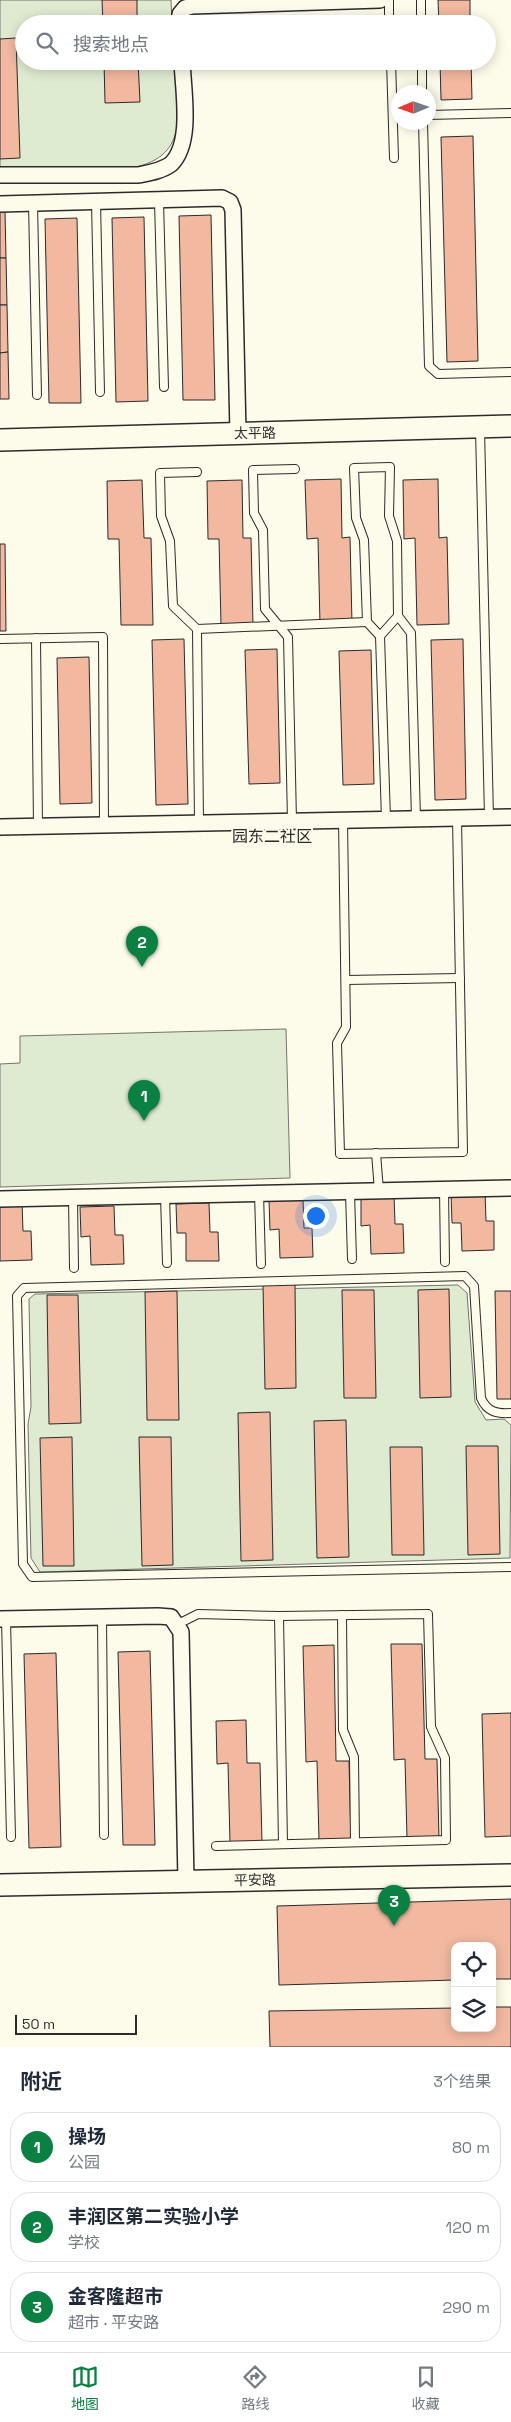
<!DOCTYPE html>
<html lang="zh">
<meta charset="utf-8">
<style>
:root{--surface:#fff;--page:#f6f6f7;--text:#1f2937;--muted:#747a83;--line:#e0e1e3;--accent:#0b8043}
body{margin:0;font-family:"Space Grotesk","Noto Sans SC",sans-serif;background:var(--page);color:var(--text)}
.controls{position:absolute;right:15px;bottom:15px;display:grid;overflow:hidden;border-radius:10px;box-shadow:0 2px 12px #0003}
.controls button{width:45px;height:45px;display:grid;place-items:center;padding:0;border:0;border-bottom:1px solid var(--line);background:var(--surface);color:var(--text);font:25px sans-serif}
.compass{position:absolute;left:391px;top:85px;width:45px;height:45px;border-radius:50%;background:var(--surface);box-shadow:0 2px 12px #0003;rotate:268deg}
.scale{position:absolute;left:15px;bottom:12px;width:122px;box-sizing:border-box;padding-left:5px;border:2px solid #2b2b2b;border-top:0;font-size:14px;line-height:18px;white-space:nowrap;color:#2b2b2b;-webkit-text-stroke:4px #fdfbea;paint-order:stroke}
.you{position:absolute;left:315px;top:1215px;width:18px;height:18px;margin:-12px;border:4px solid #fff;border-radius:50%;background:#1a73e8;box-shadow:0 0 0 8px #1a73e833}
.badge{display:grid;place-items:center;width:32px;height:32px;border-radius:50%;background:var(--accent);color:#fff;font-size:16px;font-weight:700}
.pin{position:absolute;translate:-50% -41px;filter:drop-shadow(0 1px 2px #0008)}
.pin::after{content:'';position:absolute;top:26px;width:18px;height:15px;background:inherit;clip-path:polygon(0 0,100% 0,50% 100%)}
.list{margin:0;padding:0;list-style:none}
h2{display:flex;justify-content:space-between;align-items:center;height:65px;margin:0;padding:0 20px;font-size:21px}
h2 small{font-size:16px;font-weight:400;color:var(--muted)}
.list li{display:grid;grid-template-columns:32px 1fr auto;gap:15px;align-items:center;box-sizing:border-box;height:70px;margin:0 10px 10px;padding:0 10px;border:1px solid var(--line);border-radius:20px}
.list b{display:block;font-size:19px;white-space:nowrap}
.list p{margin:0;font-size:16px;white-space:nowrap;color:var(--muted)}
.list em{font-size:16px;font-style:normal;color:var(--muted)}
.icon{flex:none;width:28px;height:28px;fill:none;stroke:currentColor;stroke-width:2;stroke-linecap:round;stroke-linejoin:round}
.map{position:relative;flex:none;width:511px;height:2047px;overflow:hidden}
.search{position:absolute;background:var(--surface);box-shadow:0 2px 12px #0003;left:15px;right:15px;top:15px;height:55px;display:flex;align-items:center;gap:12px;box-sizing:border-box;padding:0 18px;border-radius:28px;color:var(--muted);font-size:19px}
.sheet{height:305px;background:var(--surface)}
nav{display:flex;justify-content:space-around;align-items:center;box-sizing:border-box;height:70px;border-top:1px solid var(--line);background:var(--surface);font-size:14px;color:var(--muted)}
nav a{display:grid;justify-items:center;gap:2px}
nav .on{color:var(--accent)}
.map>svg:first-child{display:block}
</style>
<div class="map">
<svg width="511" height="2047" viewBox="0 0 511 2047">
<rect width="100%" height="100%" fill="#fdfbea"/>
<g fill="#deebd1" stroke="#74746e">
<path d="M 0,0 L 171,0 L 172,24 L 24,24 L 24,61 L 174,61 C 176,110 193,155 132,168 L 0,169 Z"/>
<polygon points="286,1029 290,1178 0,1187 0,1064 20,1063 20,1036"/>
<polygon points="458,1285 467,1293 475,1402 486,1420 504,1419 511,1425 510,1558 40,1572 31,1558 28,1424 31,1407 29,1299 35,1294"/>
</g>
<g fill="#f2b8a0" stroke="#2b2b2b">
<polygon points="102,0 137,0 137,24 103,24"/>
<polygon points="438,0 470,0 470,24 439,24"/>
<polygon points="16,38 20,158 0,159 0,39"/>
<polygon points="104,61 138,61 140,102 105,103"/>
<polygon points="440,61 471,61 472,99 441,100"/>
<polygon points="473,136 478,361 447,362 441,137"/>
<polygon points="0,211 5,211 6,258 0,258"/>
<polygon points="211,215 215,400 183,400 179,216"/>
<polygon points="144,217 148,401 116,402 112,218"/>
<polygon points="77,218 81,403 49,403 45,219"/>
<polygon points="0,258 6,258 7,305 0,305"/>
<polygon points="0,305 7,305 8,352 0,353"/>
<polygon points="8,352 9,399 0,399 0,353"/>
<polygon points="341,479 342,538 350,537 352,624 320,625 318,538 307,539 305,480"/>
<polygon points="438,479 439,538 447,537 449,624 417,625 415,538 404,539 403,480"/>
<polygon points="142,480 144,538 151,538 153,625 121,625 119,539 108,539 107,481"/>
<polygon points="242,480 243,538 251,538 253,625 221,625 219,539 208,539 207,481"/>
<polygon points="0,544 5,544 6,631 0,631"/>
<polygon points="184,639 188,804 156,805 152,640"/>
<polygon points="463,639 466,799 435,800 431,640"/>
<polygon points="277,649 280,783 249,784 245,650"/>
<polygon points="371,650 374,784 343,785 339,651"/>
<polygon points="89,657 92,803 60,804 57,658"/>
<polygon points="485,1192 486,1221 494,1221 494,1250 462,1251 461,1223 452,1223 451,1193"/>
<polygon points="394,1195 395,1224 403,1224 404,1253 371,1254 370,1225 361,1226 361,1196"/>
<polygon points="303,1199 304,1228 312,1228 313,1257 280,1258 279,1229 270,1230 269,1200"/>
<polygon points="22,1202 23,1231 31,1231 32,1260 0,1261 0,1203"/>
<polygon points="209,1203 210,1232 218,1232 219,1261 186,1261 186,1233 177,1233 176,1204"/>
<polygon points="114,1206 115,1235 123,1235 124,1264 91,1265 90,1236 81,1237 80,1207"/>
<polygon points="263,1284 295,1284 296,1388 265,1389"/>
<polygon points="449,1289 451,1397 420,1398 418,1290"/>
<polygon points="342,1290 374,1290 376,1398 344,1398"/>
<polygon points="177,1291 179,1420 147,1420 145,1292"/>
<polygon points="495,1291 511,1291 511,1399 497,1399"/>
<polygon points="47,1295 78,1295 81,1423 49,1424"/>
<polygon points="270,1412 273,1560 241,1561 238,1413"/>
<polygon points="346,1420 349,1557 317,1558 314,1421"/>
<polygon points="72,1437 74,1566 43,1566 40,1438"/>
<polygon points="139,1437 171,1437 173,1565 142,1566"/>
<polygon points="466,1446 498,1446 500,1554 468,1555"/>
<polygon points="390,1447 422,1447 424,1555 392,1555"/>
<polygon points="391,1644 422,1644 425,1759 437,1759 439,1838 407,1839 405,1759 394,1760"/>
<polygon points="334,1645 336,1761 349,1761 351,1840 319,1841 317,1761 306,1762 303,1646"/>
<polygon points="150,1651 155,1845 123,1845 118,1652"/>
<polygon points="56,1653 61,1847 29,1848 24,1654"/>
<polygon points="511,1713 511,1836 485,1837 482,1714"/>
<polygon points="246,1720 247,1763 260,1763 262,1842 230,1843 228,1763 217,1764 216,1721"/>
<polygon points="511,1899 511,1979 492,1979 492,1946 455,1946 455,1980 279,1985 277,1906"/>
<polygon points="492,2007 511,2007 511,2047 270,2047 269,2011 455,2008 455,2028 492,2028"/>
</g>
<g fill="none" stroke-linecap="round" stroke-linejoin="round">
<g stroke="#2b2b2b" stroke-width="10">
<g id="lane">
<polyline points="389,0 389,24"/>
<polyline points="421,0 421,24"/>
<polyline points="391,61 394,158"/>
<polyline points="422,61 422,92"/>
<polyline points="428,115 511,113"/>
<polyline points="423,122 429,366 438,374 511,372"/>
<polyline points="159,201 164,387"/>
<polyline points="96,202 100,392"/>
<polyline points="33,203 37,395"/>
<polyline points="480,429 489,817"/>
<polyline points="197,472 160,473 161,516 170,541 173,606 197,629 199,823"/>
<polyline points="197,629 367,622"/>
<polyline points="380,636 398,616"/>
<polyline points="36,638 38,826"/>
<polyline points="0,639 103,637 104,825"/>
<polyline points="386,819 380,636 367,622 364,540 356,518 354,468 390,467 389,516 397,541 398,616 411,633 416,819"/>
<polyline points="343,820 346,1027 337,1043 340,1154 463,1152 457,818"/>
<polyline points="292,821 288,637 265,609 263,530 254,513 253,470 295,469"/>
<polyline points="346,980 460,978"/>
<polyline points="376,1153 379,1191"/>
<polyline points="444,1189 445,1262"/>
<polyline points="350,1192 352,1259"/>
<polyline points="259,1193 261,1264"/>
<polyline points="165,1196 167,1263"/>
<polyline points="73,1198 74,1268"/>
<path d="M 511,1413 C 497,1414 487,1412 481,1398 L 474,1286 L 465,1276 L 24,1288 L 17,1296 L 23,1564 L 32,1577 L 511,1567"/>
<polyline points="342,1615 343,1730 354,1757 355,1842"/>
<polyline points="279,1616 283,1844"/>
<polyline points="102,1617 104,1835"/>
<polyline points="6,1619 11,1837"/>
<polyline points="178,1624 198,1614 279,1616 428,1614 431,1727 445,1758 446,1840 216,1846"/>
</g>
</g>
<g stroke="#2b2b2b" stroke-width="18">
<g id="street">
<polyline points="180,24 180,14 185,8 192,6 380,0"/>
<path d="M 0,175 L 138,175 C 148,173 162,171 171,164 C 193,143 183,90 182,61"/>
<polyline points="0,204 222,198 230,202 233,210 238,433"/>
<polyline points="0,827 511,817"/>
<polyline points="0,1199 511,1188"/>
<polyline points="0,1619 158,1616 171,1617 181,1632 186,1881"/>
</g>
</g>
<g stroke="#2b2b2b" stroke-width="24">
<g id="secondary">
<polyline points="0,440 511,426"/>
<polyline points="0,1885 511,1875"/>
</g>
</g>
<use href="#lane" stroke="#fdfbea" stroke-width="8"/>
<use href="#street" stroke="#fdfbea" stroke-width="15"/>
<use href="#secondary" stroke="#fdfbea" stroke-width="21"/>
</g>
<g text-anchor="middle" stroke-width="4" stroke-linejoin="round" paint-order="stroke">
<g font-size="14" fill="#2b2b2b" stroke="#fdfbea">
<text transform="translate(255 433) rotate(-1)" y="5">太平路</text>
<text transform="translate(255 1880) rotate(-1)" y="5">平安路</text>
</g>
<g font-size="16" fill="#2b2b2b" stroke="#fdfbea">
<text x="272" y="842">园东二社区</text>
</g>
</g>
</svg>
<div class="controls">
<button><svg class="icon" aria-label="locate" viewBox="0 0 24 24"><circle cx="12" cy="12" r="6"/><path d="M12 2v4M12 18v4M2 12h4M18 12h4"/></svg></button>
<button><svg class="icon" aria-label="layers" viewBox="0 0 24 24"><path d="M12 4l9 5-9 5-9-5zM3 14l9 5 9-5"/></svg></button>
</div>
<svg class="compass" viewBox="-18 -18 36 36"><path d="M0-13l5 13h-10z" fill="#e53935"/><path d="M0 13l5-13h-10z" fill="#747a83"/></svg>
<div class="scale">50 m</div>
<div class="you"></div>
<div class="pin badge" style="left:144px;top:1121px">1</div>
<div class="pin badge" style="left:142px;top:967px">2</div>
<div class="pin badge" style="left:394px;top:1926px">3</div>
<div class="search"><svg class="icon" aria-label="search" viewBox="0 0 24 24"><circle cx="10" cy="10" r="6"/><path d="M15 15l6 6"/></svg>搜索地点</div>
</div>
<section class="sheet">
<h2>附近<small>3个结果</small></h2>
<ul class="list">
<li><span class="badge">1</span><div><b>操场</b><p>公园</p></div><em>80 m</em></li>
<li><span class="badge">2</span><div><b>丰润区第二实验小学</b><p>学校</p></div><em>120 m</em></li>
<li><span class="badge">3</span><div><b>金客隆超市</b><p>超市 · 平安路</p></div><em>290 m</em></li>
</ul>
</section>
<nav>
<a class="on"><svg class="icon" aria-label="map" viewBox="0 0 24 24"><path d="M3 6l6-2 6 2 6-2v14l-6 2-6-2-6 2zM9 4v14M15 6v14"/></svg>地图</a>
<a><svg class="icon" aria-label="directions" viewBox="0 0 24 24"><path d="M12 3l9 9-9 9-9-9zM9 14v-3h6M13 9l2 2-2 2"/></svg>路线</a>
<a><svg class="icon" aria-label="saved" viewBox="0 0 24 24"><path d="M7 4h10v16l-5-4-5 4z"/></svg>收藏</a>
</nav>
